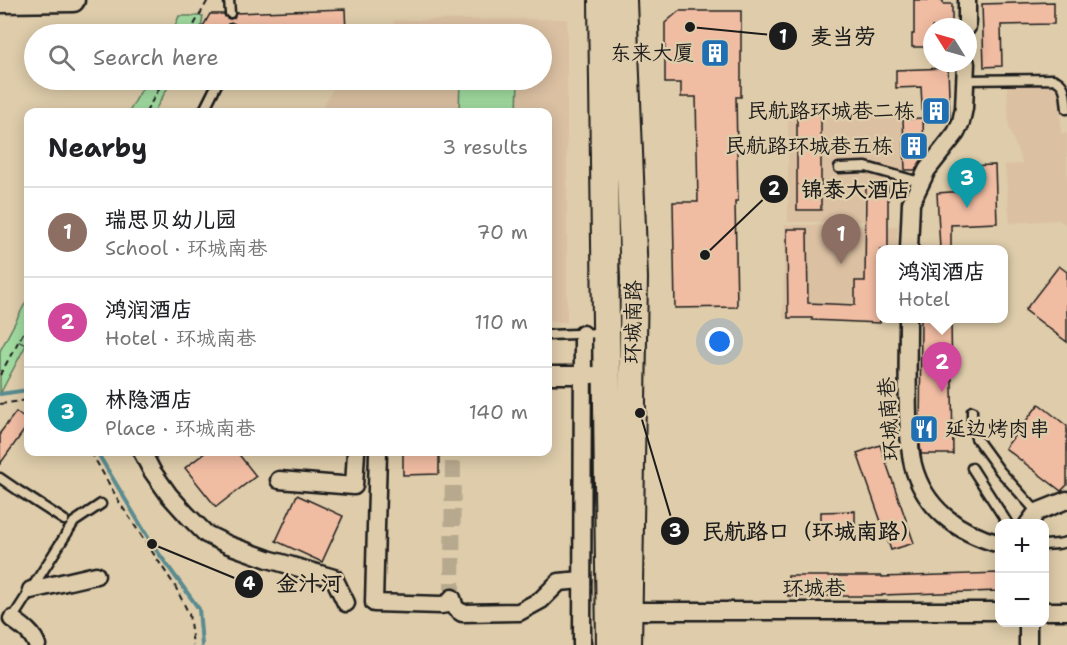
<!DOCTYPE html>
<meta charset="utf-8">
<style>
:root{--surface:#fff;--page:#f6f6f6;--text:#202124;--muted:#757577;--line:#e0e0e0;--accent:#1f6fb2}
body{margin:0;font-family:"Shantell Sans","LXGW WenKai TC",sans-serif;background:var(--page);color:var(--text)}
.controls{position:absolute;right:18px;bottom:18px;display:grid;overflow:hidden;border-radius:12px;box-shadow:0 3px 15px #0003}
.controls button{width:54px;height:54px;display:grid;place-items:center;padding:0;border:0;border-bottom:2px solid var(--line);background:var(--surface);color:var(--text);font:30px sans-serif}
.compass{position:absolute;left:923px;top:18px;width:54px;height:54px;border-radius:50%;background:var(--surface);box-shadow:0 3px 15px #0003;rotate:307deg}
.you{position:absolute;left:720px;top:342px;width:21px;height:21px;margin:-15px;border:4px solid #fff;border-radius:50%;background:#1a73e8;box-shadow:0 0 0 9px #1a73e833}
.badge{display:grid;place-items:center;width:39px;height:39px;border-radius:50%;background:var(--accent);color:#fff;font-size:20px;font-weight:700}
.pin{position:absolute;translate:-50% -50px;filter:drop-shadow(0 2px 3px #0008)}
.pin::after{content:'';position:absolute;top:32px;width:21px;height:18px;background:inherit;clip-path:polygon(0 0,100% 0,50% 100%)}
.popup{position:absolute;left:876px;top:245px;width:132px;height:78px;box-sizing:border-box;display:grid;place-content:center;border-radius:12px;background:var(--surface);filter:drop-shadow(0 2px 4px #0005);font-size:20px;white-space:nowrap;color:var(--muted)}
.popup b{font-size:22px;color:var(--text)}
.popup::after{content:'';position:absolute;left:50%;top:100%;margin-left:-12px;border:12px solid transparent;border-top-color:var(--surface)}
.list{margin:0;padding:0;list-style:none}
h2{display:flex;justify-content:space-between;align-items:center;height:78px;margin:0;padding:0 24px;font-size:26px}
h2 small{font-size:20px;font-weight:400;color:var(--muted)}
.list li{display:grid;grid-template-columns:39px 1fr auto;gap:18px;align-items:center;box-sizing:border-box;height:90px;padding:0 24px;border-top:2px solid var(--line)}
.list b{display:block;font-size:22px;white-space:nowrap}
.list p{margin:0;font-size:20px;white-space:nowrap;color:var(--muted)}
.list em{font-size:20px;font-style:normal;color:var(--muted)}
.icon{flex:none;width:33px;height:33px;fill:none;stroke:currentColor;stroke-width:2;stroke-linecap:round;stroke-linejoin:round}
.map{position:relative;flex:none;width:1067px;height:645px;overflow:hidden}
.search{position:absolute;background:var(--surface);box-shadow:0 3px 15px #0003;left:24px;top:24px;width:528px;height:66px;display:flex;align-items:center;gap:15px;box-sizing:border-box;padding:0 21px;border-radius:33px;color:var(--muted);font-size:22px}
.panel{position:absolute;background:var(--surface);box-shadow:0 3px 15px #0003;left:24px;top:108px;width:528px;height:348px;border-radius:12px}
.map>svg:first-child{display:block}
</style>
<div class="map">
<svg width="1067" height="645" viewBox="0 0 1067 645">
<rect width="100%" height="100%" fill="#deccaa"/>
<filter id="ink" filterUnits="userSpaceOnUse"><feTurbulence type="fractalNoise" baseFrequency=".0167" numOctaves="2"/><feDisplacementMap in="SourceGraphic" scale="12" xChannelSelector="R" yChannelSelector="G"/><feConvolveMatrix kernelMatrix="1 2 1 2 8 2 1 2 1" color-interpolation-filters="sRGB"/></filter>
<g filter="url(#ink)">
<g fill="#dbc0a2">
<polygon points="567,19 567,322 548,321 548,112 320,112 338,80 393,83 393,80 542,80 542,34 394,34 394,20"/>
<polygon points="1052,83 1060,89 1061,133 1067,134 1067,225 1058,220 1010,223 1005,165 1023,164 1009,129 1007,86"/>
<polygon points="902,116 905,185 865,185 864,221 788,222 788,117"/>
<polygon points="785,225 898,226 897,249 880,249 880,304 812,303 812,319 783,319"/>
</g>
<g fill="#a0da9f" stroke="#5e7b5e" stroke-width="1.5">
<polygon points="179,16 203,16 201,28 197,34 172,34"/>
<polygon points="147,80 172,80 154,112 129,112"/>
<polygon points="460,80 518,80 517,112 459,112"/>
<polygon points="28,298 28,341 0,394 0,351"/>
</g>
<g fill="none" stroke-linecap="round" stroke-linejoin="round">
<g stroke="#5a8b90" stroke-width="4">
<polyline points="0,394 28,390"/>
<polyline points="97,452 152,544 199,609 202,645"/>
</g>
</g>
<g fill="#f0bca2" stroke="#1c1c1c" stroke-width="1.5">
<polygon points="914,0 943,0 943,4 952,4 952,27 932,27 932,47 912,47 912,34 914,34"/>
<polygon points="1054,2 1054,24 1001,25 1002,66 984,67 982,4"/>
<polygon points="345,9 346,34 238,34 238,26 233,23 228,24 226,29 218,29 215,34 209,34 201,30 210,14 224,14 225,17 230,19 234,18 236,13"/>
<polygon points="679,11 741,11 741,97 736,97 738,201 735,201 737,307 675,308 673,202 698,202 696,97 681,97 681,83 665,83 665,23"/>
<polygon points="948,68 950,121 923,123 921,87 896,88 896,70"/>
<rect x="797" y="111" width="24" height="99"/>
<polygon points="923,118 924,156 915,170 905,170 903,119"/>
<polygon points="995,165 997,223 951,225 951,249 940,249 937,193 965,191 964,166"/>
<polygon points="866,186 888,186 888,249 880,249 880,323 812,320 812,318 788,318 787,229 807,229 808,303 855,305 855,281 865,281"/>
<polygon points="1059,266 1067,272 1067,342 1025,310"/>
<polygon points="921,318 951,318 953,454 921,454 920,445"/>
<polygon points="1039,404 1067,426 1067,485 1061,491 1005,448"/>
<polygon points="16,412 28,421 28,425 0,464 0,433"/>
<polygon points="880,445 914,543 891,550 857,453"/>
<polygon points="206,452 237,452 256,476 216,507 185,468"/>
<polygon points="403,452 439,452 439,474 403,475"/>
<polygon points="297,495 343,516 322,562 276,541"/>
<polygon points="855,511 855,533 821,533 821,512"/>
<polygon points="999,573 999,591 882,595 882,596 788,596 788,576 882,576 882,577"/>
</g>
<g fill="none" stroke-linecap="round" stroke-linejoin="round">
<polyline stroke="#b7a98e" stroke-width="16" stroke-dasharray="16 8" stroke-linecap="butt" points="452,598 453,452"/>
<g stroke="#1c1c1c" stroke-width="13">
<g id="lane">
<polyline points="229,0 230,13"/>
<polyline points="232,29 232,34"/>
<path d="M 966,80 L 1053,79 C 1067,84 1065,95 1067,109"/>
<polyline points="203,112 219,80"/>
<polyline points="839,168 866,167 920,182"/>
<polyline points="548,335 604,333"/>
<polyline points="972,411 972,424 976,438 1000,471 1037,512"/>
<polyline points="972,468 1008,524"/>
<polyline points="0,478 19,491 64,520"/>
<polyline points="1044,545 1058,544 1067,542"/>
<polyline points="12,619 74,522 101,504"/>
</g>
</g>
<g stroke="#1c1c1c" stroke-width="21">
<g id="street">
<polyline points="967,27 967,0"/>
<polyline points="909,249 911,203 927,170 956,133 961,122 964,108 966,63"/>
<path d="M 908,318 C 908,351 907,383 908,415 C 909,431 909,449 913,465 C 924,508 958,533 1000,544"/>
<polyline points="548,375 592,375"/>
<polyline points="142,452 152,471 169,495 187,515 206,534 229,545 268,559 334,578 346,603"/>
<polyline points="378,452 374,603 441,605 453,603"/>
<polyline points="279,480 354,486 356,452"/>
<polyline points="1028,524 1037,512 1067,500"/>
<polyline points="31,590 96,575"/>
<polyline points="452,598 455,608 462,613 519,612 541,600 559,582 582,580"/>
<polyline points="629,611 1000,611"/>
<polyline points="1044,611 1067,611"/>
<path d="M 12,619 C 22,626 33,633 37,645"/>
<polyline points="1028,622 1028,645"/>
<polyline points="582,645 583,334"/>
</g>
</g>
<g stroke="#1c1c1c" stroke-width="27">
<polyline id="secondary" points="0,1 73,0"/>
</g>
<g stroke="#1c1c1c" stroke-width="30">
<g id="primary">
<polyline points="602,0 610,645"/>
<polyline points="623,0 634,278 628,645"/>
</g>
</g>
<g stroke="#1c1c1c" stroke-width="2" stroke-dasharray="6 4.5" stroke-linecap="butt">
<polyline points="189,34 208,0"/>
<polyline points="146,112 164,80"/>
<polyline points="19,341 28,346"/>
<polyline points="0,375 28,324"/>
<polyline points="0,404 28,400"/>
<polyline points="91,452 121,505 175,586 189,614 193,645"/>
</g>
<use href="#lane" stroke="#deccaa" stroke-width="8"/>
<use href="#street" stroke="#deccaa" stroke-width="16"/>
<use href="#secondary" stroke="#deccaa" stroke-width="22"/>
<use href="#primary" stroke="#deccaa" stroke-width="26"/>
</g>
</g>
<defs>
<g id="building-square" transform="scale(1.5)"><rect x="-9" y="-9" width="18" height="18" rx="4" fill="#1f6fb2" stroke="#deccaa"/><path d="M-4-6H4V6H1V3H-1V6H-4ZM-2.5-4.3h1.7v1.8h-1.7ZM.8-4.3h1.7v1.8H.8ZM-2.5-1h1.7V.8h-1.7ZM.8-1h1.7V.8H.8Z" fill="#fff"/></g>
<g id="restaurant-square" transform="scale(1.5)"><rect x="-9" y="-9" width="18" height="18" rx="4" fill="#1f6fb2" stroke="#deccaa"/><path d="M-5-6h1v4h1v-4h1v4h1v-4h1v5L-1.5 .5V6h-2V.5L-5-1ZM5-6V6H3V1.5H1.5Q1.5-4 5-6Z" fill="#fff"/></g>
</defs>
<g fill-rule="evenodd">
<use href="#building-square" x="715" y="53"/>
<use href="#building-square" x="936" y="111"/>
<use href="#building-square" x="914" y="146"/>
<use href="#restaurant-square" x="924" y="429"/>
</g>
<g text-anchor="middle" stroke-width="5" stroke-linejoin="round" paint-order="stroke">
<g font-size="21" fill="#1c1c1c" stroke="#deccaa" text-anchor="end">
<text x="694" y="60">东来大厦</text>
<text x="915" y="118">民航路环城巷二栋</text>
<text x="893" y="153">民航路环城巷五栋</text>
<text x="945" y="436" text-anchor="start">延边烤肉串</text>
</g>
<g font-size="21" fill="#1c1c1c" stroke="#deccaa">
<text transform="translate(633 322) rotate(-89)" y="7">环城南路</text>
<text transform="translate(889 419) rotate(-94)" y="7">环城南巷</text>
<text x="814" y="595">环城巷</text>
</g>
</g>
<path fill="none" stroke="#1c1c1c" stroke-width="2" d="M690 27L783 36M705 255L774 189M640 413L675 531M152 544L249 584"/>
<g fill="#1c1c1c" stroke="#deccaa" stroke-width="2">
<circle cx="690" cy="27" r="6"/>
<circle cx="705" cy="255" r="6"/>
<circle cx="640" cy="413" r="6"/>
<circle cx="152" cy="544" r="6"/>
<circle cx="783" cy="36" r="15"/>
<circle cx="774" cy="189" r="15"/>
<circle cx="675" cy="531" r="15"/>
<circle cx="249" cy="584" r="15"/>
</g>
<g font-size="18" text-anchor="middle" font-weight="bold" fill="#fff">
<text x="783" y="43">1</text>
<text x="774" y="195">2</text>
<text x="675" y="537">3</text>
<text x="249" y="590">4</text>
</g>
<g font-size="22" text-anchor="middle" font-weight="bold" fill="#1c1c1c" stroke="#deccaa" stroke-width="5" stroke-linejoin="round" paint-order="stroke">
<text x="843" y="44">麦当劳</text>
<text x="856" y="197">锦泰大酒店</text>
<text x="812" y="539">民航路口（环城南路）</text>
<text x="309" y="591">金汁河</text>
</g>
</svg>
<div class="controls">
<button>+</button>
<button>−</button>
</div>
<svg class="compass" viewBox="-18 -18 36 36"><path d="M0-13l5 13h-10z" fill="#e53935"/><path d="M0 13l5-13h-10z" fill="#757577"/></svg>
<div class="you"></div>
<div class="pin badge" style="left:841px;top:264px;background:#8d6e63">1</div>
<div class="pin badge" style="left:942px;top:392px;background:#d1479c">2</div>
<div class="popup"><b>鸿润酒店</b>Hotel</div>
<div class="pin badge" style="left:967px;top:208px;background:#0f9aa8">3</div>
<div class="search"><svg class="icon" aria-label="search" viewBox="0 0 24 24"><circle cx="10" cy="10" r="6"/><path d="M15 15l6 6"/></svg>Search here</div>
<section class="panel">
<h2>Nearby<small>3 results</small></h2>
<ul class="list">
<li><span class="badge" style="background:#8d6e63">1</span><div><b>瑞思贝幼儿园</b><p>School · 环城南巷</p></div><em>70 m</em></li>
<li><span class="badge" style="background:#d1479c">2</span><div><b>鸿润酒店</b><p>Hotel · 环城南巷</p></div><em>110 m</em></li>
<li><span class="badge" style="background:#0f9aa8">3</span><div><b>林隐酒店</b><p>Place · 环城南巷</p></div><em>140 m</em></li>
</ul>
</section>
</div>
